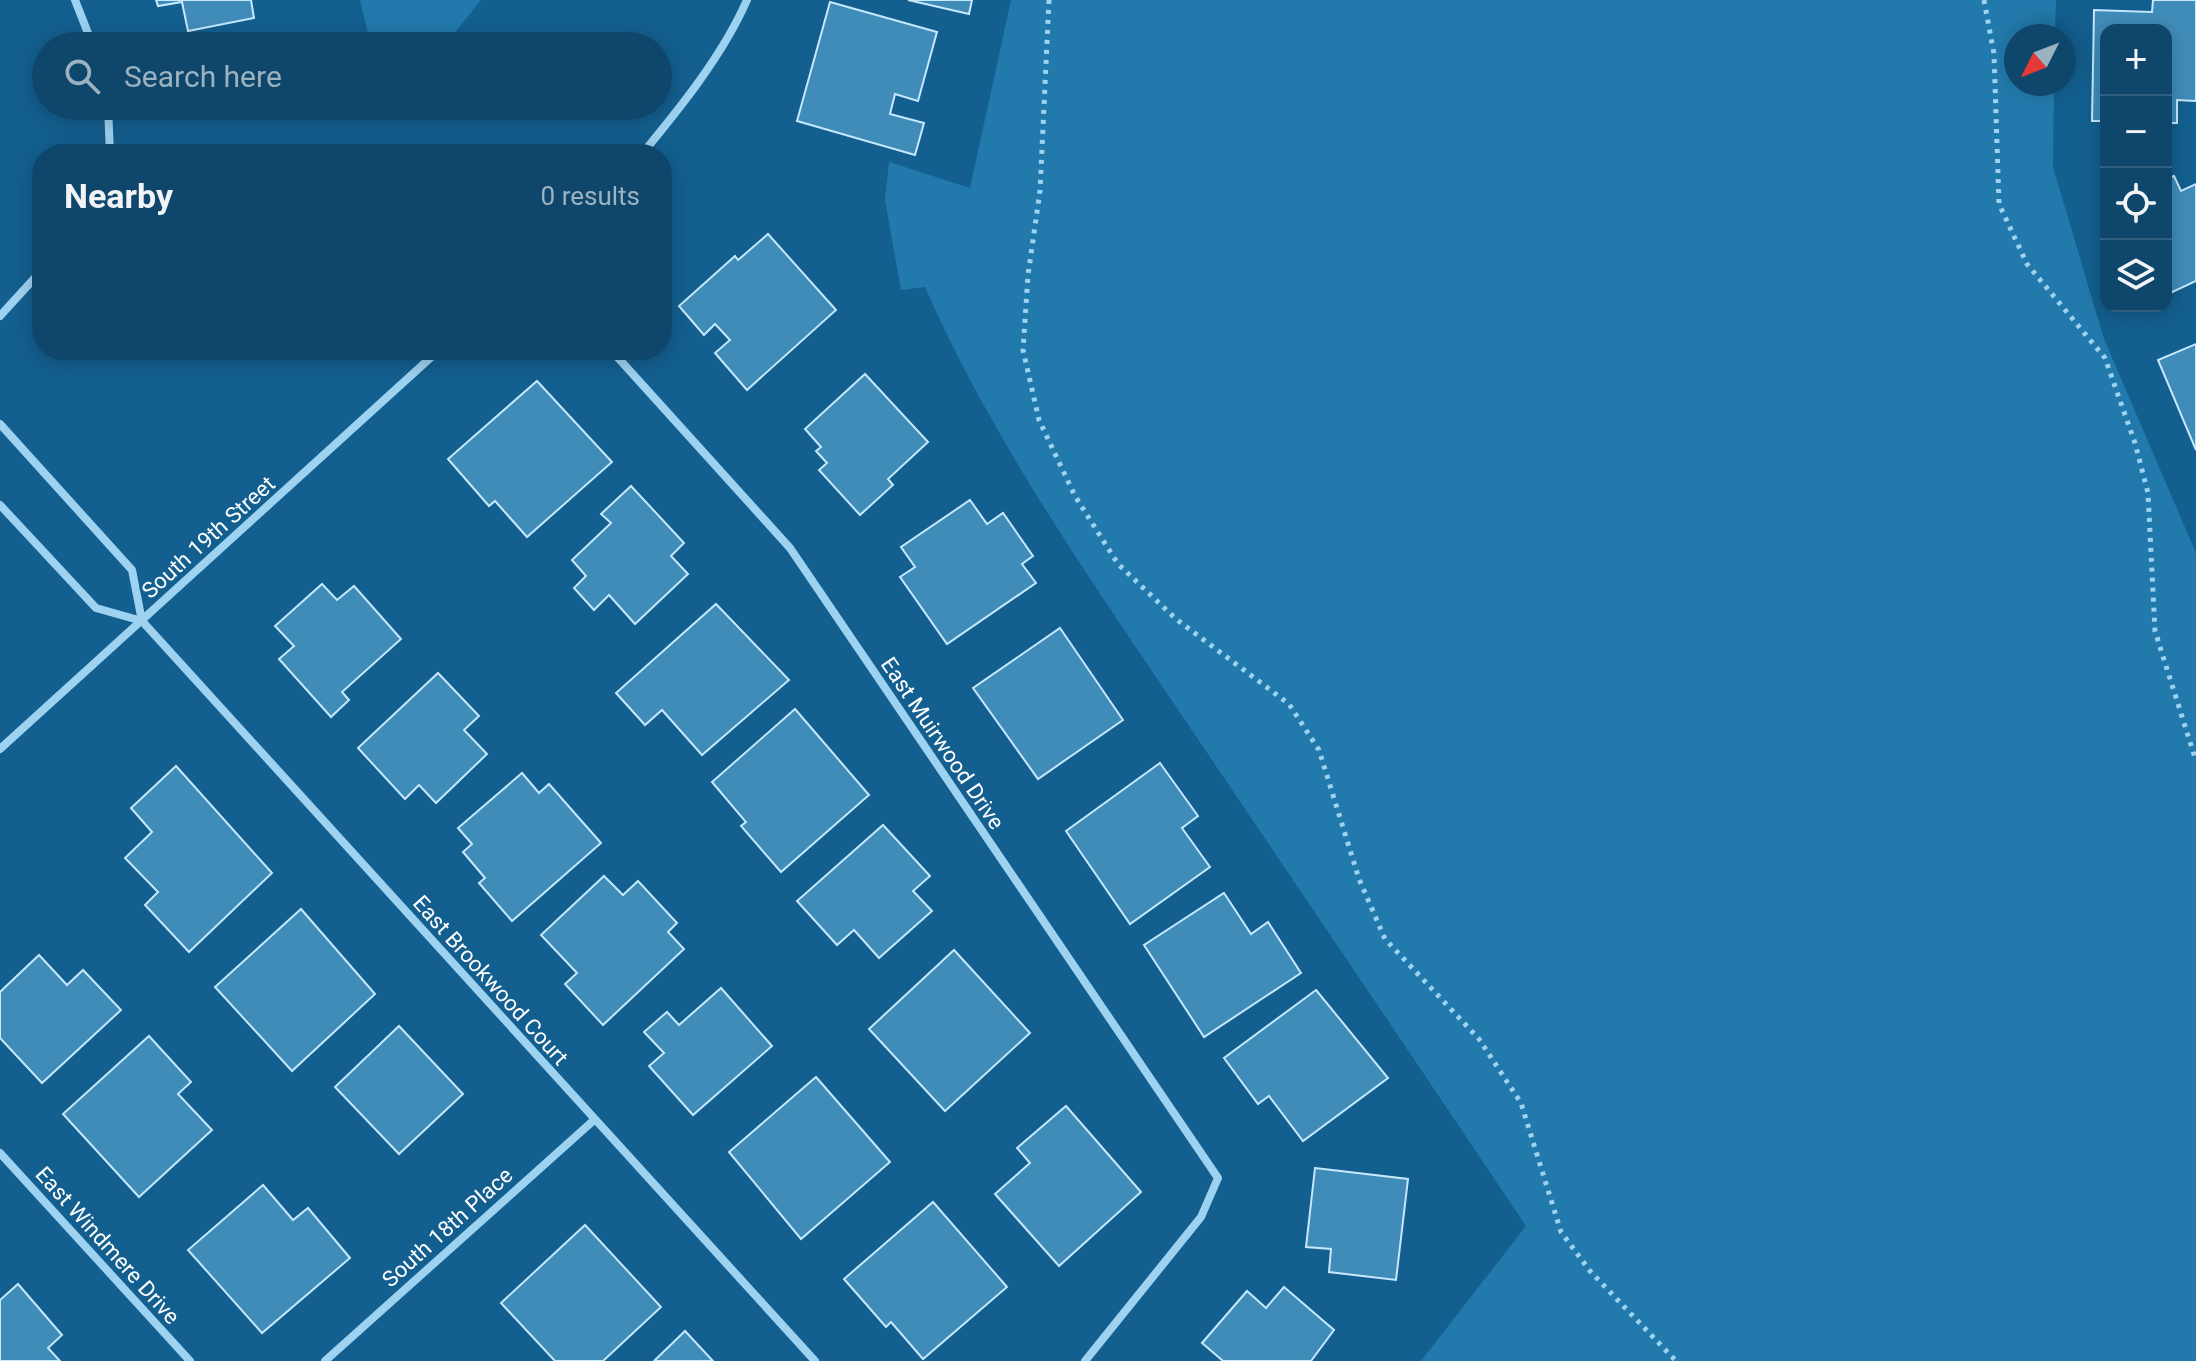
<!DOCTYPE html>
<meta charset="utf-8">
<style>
:root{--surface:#0e476b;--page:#1c5173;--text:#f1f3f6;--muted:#9bb2c1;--line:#2e5f7e}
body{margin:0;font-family:Roboto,sans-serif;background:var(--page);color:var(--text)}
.controls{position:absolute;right:24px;top:24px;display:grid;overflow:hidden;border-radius:16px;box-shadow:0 4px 20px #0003}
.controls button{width:72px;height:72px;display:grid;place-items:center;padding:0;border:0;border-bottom:2px solid var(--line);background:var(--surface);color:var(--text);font:40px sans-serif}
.compass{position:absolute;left:2004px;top:24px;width:72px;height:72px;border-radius:50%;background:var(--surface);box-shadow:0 4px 20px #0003;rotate:228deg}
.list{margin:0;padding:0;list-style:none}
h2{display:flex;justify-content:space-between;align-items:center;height:104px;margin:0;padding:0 32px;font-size:34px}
h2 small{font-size:26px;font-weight:400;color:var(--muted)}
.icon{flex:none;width:44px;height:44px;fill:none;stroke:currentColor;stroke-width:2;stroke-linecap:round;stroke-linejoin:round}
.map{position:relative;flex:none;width:2196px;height:1361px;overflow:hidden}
.search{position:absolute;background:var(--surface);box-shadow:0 4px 20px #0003;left:32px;top:32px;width:640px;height:88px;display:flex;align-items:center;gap:20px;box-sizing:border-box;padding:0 28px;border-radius:44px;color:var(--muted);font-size:30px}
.panel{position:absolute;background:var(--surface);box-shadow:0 4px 20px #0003;left:32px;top:144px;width:640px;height:216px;border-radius:32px}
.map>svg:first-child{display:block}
</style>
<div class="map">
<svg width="2196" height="1361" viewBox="0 0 2196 1361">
<rect width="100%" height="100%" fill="#135f8f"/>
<g fill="#227aac">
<polygon points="360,0 481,0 444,46 371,46"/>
<path d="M 1011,0 L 2056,0 L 2055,36 L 2016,36 L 2016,84 L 2054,84 L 2053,167 L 2104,339 L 2196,553 L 2196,1361 L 1421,1361 L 1526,1226 C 1413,1057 1299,889 1185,720 C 1091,580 993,442 925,287 L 901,290 L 885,200 L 889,162 L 970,188 Z"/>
</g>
<g fill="#408cb9" stroke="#c5e8fc" stroke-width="2">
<polygon points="156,0 251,0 254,18 188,31 182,2 158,6"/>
<polygon points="908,0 972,0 969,14"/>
<polygon points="2153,0 2196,0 2196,101 2177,100 2177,123 2166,123 2166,30 2106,30 2106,121 2092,121 2094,10 2152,12"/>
<polygon points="830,2 937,32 918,101 895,94 890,114 924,123 915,155 797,121"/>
<polygon points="2174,176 2181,191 2196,184 2196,281 2166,295 2166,179"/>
<polygon points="768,234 836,310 747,390 715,353 730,340 715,324 704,335 679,306 735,256 738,260"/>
<polygon points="2196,344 2196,450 2158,360"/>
<polygon points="865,374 928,442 888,479 893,485 860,515 819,470 827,463 816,451 821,447 805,429"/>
<polygon points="537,381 612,462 527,537 495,501 489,506 448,459"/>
<polygon points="631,486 684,543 671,556 688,574 635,624 609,595 594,610 574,588 586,576 572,560 611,523 601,514"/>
<polygon points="970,500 987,524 1003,513 1033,556 1022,564 1036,583 947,644 900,577 915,567 901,547"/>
<polygon points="322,584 337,600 354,586 401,639 342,692 349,700 331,717 279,659 294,646 275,626"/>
<polygon points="716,604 789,680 702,755 662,710 645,725 616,693"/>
<polygon points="1060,628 1123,720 1038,779 973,688"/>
<polygon points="438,673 479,716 464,730 487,754 436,803 419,785 405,799 358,748"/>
<polygon points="795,709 869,795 781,872 741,826 746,822 712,782"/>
<polygon points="1160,763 1198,816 1182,828 1210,867 1130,924 1066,831"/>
<polygon points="176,766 272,873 189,952 145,905 158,892 125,858 152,832 131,808"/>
<polygon points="522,773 539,793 549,784 601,843 512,921 479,883 485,878 463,852 472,844 458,828"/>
<polygon points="883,825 930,876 913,891 932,911 879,958 854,930 837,945 797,901"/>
<polygon points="604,876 623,895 638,881 677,923 668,932 684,949 603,1025 565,984 577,973 541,935"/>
<polygon points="1224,893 1251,934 1268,922 1301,973 1204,1037 1144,945"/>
<polygon points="301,909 375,994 292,1071 215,987"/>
<polygon points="954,950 1030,1033 945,1111 869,1029"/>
<polygon points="39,955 67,985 83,970 121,1010 42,1083 0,1038 0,992"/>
<polygon points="721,988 772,1046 693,1115 649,1066 664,1053 644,1032 667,1012 679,1025"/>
<polygon points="1316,990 1388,1078 1303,1141 1269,1096 1258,1104 1224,1058"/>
<polygon points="399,1026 463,1094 399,1154 335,1087"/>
<polygon points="149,1036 191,1082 178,1094 212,1130 139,1197 63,1114"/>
<polygon points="816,1077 890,1162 801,1239 729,1152"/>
<polygon points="1066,1106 1141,1192 1059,1266 995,1194 1030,1163 1017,1148"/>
<polygon points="1315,1168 1408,1179 1396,1280 1329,1272 1331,1249 1306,1247"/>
<polygon points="263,1185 293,1220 308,1208 350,1258 262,1333 188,1250"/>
<polygon points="933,1202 1007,1287 923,1359 891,1322 886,1327 844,1279"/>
<polygon points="585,1225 661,1307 603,1361 555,1361 501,1303"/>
<polygon points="18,1284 62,1335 48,1348 60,1361 0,1361 0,1300"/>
<polygon points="1284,1287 1334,1330 1311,1361 1223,1361 1202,1343 1247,1291 1266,1308"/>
<polygon points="685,1331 713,1361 654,1361"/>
</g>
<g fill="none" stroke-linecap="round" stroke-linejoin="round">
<g stroke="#9ed2f1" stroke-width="5" stroke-dasharray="4 6" stroke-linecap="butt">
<polyline points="1049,0 1040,191 1028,275 1023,350 1039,420 1075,496 1118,564 1176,619 1289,704 1319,750 1359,879 1385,939 1479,1039 1521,1103 1561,1232 1590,1271 1676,1361"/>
<polyline points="1984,0 1994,54 1999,204 2027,264 2105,358 2135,443 2148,493 2155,631 2196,761"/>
</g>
<g stroke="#9ed2f1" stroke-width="8">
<polyline points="75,0 93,46"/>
<polyline points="108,106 110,154"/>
<path d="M 642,154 C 680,108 723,55 747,0"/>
<polyline points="0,316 42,270"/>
<polyline points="611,350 790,548 1218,1178 1201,1217 1085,1361"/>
<polyline points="0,424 132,570 142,621 815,1361"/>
<polyline points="0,505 96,608 142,621"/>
<polyline points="0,749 439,350"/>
<polyline points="0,1153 190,1361"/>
<polyline points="325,1361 594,1120"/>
</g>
</g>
<g text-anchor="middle" stroke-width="6" stroke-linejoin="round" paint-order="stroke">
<g font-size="22" fill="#fff" stroke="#135f8f">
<text transform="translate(208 537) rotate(-42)" y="8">South 19th Street</text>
<text transform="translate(943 743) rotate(56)" y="8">East Muirwood Drive</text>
<text transform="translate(491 980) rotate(48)" y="8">East Brookwood Court</text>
<text transform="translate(447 1227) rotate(-42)" y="8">South 18th Place</text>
<text transform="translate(108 1245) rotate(48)" y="8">East Windmere Drive</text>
</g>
</g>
</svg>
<div class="controls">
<button>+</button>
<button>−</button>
<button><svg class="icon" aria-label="locate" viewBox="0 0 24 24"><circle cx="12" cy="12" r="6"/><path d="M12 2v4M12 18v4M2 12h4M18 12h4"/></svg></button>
<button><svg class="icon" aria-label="layers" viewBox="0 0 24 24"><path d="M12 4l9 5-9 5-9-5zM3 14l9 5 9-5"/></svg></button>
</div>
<svg class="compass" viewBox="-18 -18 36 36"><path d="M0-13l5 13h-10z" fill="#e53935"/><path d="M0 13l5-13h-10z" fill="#9bb2c1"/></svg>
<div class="search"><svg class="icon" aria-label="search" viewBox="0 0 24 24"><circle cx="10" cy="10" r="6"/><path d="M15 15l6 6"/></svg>Search here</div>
<section class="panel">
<h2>Nearby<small>0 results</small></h2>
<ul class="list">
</ul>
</section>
</div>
